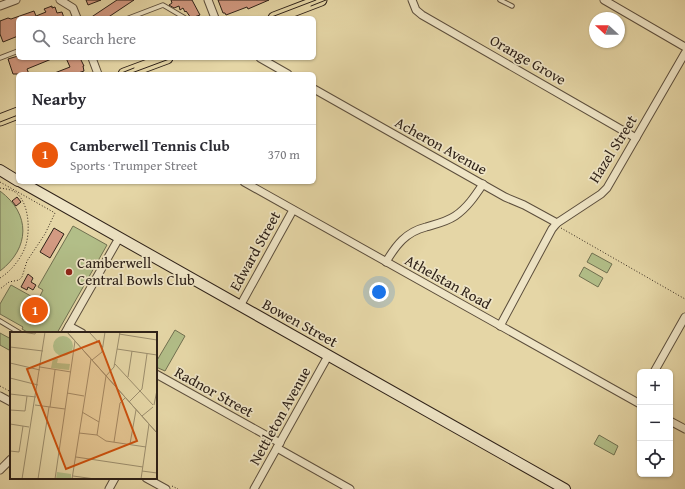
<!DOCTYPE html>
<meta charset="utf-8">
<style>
:root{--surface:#fff;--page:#f7f7f7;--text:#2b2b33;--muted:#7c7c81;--line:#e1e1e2;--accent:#ea580c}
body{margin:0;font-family:"Gentium Book Plus",serif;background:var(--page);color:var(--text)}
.controls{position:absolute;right:12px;bottom:12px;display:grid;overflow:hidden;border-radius:6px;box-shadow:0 1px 3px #0004}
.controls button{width:36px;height:36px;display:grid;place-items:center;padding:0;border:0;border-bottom:1px solid var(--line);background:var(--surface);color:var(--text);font:20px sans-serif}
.compass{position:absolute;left:589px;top:12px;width:36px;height:36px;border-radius:50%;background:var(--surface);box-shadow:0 1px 3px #0004;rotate:291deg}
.you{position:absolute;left:379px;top:292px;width:14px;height:14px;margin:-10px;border:3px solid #fff;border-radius:50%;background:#1a73e8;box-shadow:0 0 0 6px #1a73e833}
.badge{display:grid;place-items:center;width:26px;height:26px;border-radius:50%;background:var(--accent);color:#fff;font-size:13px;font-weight:700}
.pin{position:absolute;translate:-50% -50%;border:2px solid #fff;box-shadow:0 1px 4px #0006}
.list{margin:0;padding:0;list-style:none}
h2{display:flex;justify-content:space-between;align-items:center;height:52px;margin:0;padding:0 16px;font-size:17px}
h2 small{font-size:13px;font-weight:400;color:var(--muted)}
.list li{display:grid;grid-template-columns:26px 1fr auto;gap:12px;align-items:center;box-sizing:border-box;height:60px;padding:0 16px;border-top:1px solid var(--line)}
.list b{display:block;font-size:15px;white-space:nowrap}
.list p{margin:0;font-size:13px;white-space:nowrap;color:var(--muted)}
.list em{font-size:13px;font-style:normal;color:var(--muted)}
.icon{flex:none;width:22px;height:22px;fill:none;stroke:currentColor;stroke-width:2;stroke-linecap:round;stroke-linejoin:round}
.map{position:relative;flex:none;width:685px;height:489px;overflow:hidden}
.search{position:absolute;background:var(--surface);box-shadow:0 1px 3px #0004;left:16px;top:16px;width:300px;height:44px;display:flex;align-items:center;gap:10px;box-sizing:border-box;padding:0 14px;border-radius:6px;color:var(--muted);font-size:15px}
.panel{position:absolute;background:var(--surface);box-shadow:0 1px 3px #0004;left:16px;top:72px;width:300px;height:112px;border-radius:6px}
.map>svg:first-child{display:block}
</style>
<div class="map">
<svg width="685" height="489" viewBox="0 0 685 489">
<rect width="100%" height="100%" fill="#e5d6a6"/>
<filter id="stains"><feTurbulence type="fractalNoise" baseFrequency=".005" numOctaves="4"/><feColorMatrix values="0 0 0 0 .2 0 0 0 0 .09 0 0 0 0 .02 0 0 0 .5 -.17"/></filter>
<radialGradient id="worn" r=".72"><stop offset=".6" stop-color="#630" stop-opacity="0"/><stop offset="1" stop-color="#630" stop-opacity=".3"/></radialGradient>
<g fill="#b2be88" stroke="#707050">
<path d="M 0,191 C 31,214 30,248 0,271 Z"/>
<polygon points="73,226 107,245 57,333 29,333 22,329 23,327 0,314 0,304 11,285 38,300 43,290 38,287"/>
<polygon points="592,253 612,264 607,273 587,262"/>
<polygon points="584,267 603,278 598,287 579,276"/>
<polygon points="175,330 185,336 165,371 156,367 156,362"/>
<polygon points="0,333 11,339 11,347 9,350 0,345"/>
<polygon points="599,435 618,446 614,455 594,444"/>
</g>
<g fill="#d39a82" stroke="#2e2118">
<polygon points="86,0 101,0 88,5"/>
<polygon points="117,0 134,0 107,18 90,18"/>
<polygon points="171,0 192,0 200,15 191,18 186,11 185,12 183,8 180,10 179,6 174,8 169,5 172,3"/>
<polygon points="218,0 269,0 248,9 247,7 226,15 225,13 223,13"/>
<polygon points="52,6 52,8 55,7 57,13 62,12 64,18 18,18 18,36 3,42 0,34 0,21 8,18 11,19 34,11 36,16 46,12 44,9"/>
<polygon points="18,56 18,58 54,58 27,69 29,74 13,74 8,59"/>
<polygon points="66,58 80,58 84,66 83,66 84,71 75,74 52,74 70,67"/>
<polygon points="17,197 21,202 16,206 12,201"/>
<polygon points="54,228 64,234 50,258 40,252"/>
<polygon points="28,274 33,278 31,282 36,285 33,290 28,287 27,290 21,287"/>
</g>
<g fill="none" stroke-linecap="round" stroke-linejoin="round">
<g stroke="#5c4e3c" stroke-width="5.5">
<g id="lane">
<polyline points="500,0 512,6"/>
<polyline points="129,18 163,5 185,18"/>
<polyline points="0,58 18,51"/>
<polyline points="0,321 20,333"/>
</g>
</g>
<g stroke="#5c4e3c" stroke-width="9">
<g id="street">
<polyline points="60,0 73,8 77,18"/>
<polyline points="208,0 215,18"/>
<polyline points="412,0 416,10 422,15 636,138"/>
<polyline points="604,0 685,47"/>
<polyline points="0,6 16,0"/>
<polyline points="92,58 98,74"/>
<polyline points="260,58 288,74"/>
<polyline points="314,89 505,197 524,205 557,223"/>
<polyline points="244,182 640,404"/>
<path d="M 386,262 C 396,245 406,232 426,227 C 436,224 446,222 455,216 C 467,208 475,196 483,184"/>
<polyline points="240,306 293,210"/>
<polyline points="69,326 82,333"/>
<polyline points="500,326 552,229 557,223 601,194 607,188 685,53"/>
<polyline points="65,333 119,238"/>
<polyline points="654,372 685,317"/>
<polyline points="156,374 280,443"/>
<polyline points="0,396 11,402"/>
<polyline points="670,421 685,429"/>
<polyline points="277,448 350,489"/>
<polyline points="0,470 11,459"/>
<polyline points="146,478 166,489"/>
<polyline points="109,489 115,478"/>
<polyline points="254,489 328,356"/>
</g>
</g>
<g stroke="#2e2118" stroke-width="12">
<g id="secondary">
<polyline points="0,170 18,181"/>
<polyline points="21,182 565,489"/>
</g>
</g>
<g stroke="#2e2118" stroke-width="13">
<g id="primary">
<polyline points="274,18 321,0"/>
<polyline points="124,74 167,58"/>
<polyline points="0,120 18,113"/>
</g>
</g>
<g stroke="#2e2118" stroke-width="1" stroke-dasharray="1 2" stroke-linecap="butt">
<polyline points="0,182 55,213 45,234 27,261 22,277 19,280 9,282 0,289"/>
<path d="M 0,188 C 5,189 10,189 15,192 C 30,202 31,235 24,250 C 19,261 10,272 0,278"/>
<polyline points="561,228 685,299"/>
<polyline points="0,386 11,392"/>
<polyline points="172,486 178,489"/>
</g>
<use href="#lane" stroke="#eee4c5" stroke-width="3.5"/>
<use href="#street" stroke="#eee4c5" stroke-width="7"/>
<use href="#secondary" stroke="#eee4c5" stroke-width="10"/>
<use href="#primary" stroke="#e5d6a6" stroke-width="11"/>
<g stroke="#2e2118" stroke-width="1">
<polyline points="311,6 326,0"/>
<polyline points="269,18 316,0"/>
<polyline points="119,74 134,68"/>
<polyline points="129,74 172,58"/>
<polyline points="0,122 18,115"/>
</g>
</g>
<circle fill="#8f2418" stroke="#eee4c5" stroke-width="1.5" cx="69" cy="272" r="4"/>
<g text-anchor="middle" stroke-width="3.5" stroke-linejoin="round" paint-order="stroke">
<g font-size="15" fill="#2e2118" stroke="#eee4c5">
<text transform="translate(528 60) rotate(30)" y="5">Orange Grove</text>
<text transform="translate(441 146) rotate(29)" y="5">Acheron Avenue</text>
<text transform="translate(613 149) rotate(-58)" y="5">Hazel Street</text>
<text transform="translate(255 251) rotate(-61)" y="5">Edward Street</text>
<text transform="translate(448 282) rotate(29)" y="5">Athelstan Road</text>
<text transform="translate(300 323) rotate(29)" y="5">Bowen Street</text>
<text transform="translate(214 392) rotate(29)" y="5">Radnor Street</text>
<text transform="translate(280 416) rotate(-61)" y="5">Nettleton Avenue</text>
</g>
<g font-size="15" fill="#2e2118" stroke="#eee4c5" text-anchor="start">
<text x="77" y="268">Camberwell<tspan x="77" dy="17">Central Bowls Club</tspan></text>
</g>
</g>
<g transform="translate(10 332)">
<rect width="147" height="147" fill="#e5d6a6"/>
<path d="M43 14a10 10 0 1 1 20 0a10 10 0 1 1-20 0ZM 43,26 L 48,27 L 47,31 L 60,32 L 59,38 L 41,36 ZM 47,140 L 61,142 L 61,147 L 46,147 Z" fill="#b2be88"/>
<path fill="none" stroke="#9c8e6d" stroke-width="1" d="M 12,0 L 25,2 L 26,0M 57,0 L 147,101M 57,0 L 147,101M 79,0 L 93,15M 109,2 L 147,8M 0,15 L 33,19M 107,17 L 147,23M 82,28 L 92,20 L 95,0M 0,31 L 30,38M 105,32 L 143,73M 30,35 L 61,40M 96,44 L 104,35 L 110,0M 118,45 L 122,19M 0,46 L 28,53M 57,61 L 74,64M 0,62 L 26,65M 119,70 L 132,57 L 137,22M 25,73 L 55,77M 144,73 L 147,58M 40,75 L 45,38M 0,78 L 15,79 L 17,64M 72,80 L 89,90M 132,84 L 143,75M 0,92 L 19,95M 69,101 L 87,103 L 96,109 L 136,115M 87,103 L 96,44M 104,110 L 110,71 L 115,66M 120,112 L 126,78M 0,119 L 9,120 L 13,94M 66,125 L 133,135M 132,139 L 147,141M 63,144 L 85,147M 12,147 L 35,0M 28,147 L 39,75M 45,147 L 65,9M 62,147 L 81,27M 131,147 L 139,92"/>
<path fill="#cc510e" fill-opacity="0.15" stroke="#cc510e" stroke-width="2" d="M 89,9 L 127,109 L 56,137 L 17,37 Z"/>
<rect width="147" height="147" fill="none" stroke="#2e2118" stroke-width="2"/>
</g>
<rect width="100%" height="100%" filter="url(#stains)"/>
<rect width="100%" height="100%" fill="url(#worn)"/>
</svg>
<div class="controls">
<button>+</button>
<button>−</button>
<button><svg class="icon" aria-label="locate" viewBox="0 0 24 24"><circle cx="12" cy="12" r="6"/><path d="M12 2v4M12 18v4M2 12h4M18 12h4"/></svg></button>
</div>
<svg class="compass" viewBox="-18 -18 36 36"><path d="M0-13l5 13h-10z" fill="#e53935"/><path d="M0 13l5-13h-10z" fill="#7c7c81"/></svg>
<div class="you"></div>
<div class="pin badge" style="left:35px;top:310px">1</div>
<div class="search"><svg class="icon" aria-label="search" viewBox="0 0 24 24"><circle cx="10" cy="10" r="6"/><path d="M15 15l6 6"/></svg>Search here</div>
<section class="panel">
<h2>Nearby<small></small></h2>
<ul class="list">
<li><span class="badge">1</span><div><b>Camberwell Tennis Club</b><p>Sports · Trumper Street</p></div><em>370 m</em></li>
</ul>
</section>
</div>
